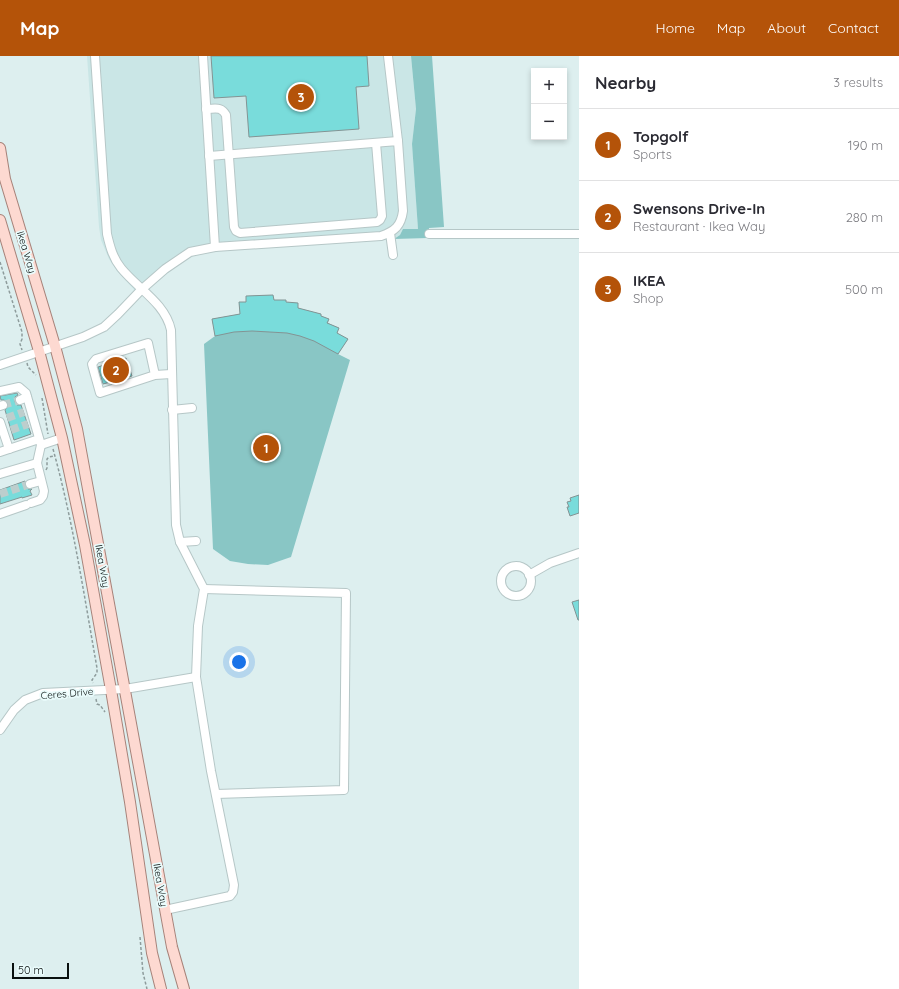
<!DOCTYPE html>
<meta charset="utf-8">
<style>
:root{--surface:#fff;--page:#f7f7f7;--text:#2b2b33;--muted:#7c7c81;--line:#e1e1e2;--accent:#b45309}
body{margin:0;font-family:Quicksand,sans-serif;background:var(--page);color:var(--text)}
.controls{position:absolute;right:12px;top:12px;display:grid;overflow:hidden;border-radius:0px;box-shadow:0 2px 6px #0003}
.controls button{width:36px;height:36px;display:grid;place-items:center;padding:0;border:0;border-bottom:1px solid var(--line);background:var(--surface);color:var(--text);font:20px sans-serif}
.scale{position:absolute;left:12px;bottom:10px;width:57px;box-sizing:border-box;padding-left:4px;border:2px solid #09100f;border-top:0;font-size:11px;line-height:14px;white-space:nowrap;color:#09100f;-webkit-text-stroke:3px #eafcfc;paint-order:stroke}
.you{position:absolute;left:239px;top:606px;width:14px;height:14px;margin:-10px;border:3px solid #fff;border-radius:50%;background:#1a73e8;box-shadow:0 0 0 6px #1a73e833}
.badge{display:grid;place-items:center;width:26px;height:26px;border-radius:50%;background:var(--accent);color:#fff;font-size:13px;font-weight:700}
.pin{position:absolute;translate:-50% -50%;border:2px solid #fff;box-shadow:0 1px 4px #0006}
.list{margin:0;padding:0;list-style:none}
h2{display:flex;justify-content:space-between;align-items:center;height:52px;margin:0;padding:0 16px;font-size:17px}
h2 small{font-size:13px;font-weight:400;color:var(--muted)}
.list li{display:grid;grid-template-columns:26px 1fr auto;gap:12px;align-items:center;box-sizing:border-box;height:72px;padding:0 16px;border-top:1px solid var(--line)}
.list b{display:block;font-size:15px;white-space:nowrap}
.list p{margin:0;font-size:13px;white-space:nowrap;color:var(--muted)}
.list em{font-size:13px;font-style:normal;color:var(--muted)}
.map{position:relative;flex:none;width:579px;height:933px;overflow:hidden}
header{display:flex;align-items:center;gap:24px;box-sizing:border-box;height:56px;padding:0 20px;background:var(--accent);color:#fff}
header strong{font-size:19px}
nav{display:flex;gap:22px;margin-inline-start:auto;font-size:14px}
main{display:flex}
aside{flex:1;background:var(--surface)}
.map>svg:first-child{display:block}
</style>
<header>
<strong>Map</strong>
<nav><a>Home</a><a>Map</a><a>About</a><a>Contact</a></nav>
</header>
<main>
<div class="map">
<svg width="579" height="933" viewBox="0 0 579 933">
<rect width="100%" height="100%" fill="#ddefef"/>
<polygon fill="#cae6e6" points="87,0 411,0 416,53 412,88 418,173 400,179 394,183 214,194 202,196 182,205 140,240 117,215 109,203 101,184 99,171"/>
<g fill="#89c6c5">
<polygon points="411,0 432,0 444,171 429,172 428,182 394,183 400,179 403,173 418,173 412,88 416,53"/>
<polygon points="273,239 274,244 286,244 286,246 298,247 298,252 321,258 321,260 329,263 328,267 339,272 337,277 348,283 338,298 350,304 291,501 268,509 248,508 230,505 213,493 204,288 215,280 212,263 240,258 239,246 246,246 246,240"/>
</g>
<g fill="#79dcdb" stroke="#839494">
<polygon points="211,0 367,0 369,30 356,31 359,73 249,81 246,40 214,42"/>
<polygon points="273,239 274,244 286,244 286,246 298,247 298,252 321,258 321,260 329,263 327,267 339,272 337,277 348,283 338,298 314,285 300,280 287,277 252,275 234,276 215,280 212,263 240,258 239,246 246,246 246,240"/>
<polygon points="126,302 132,320 103,328 98,311"/>
<polygon points="17,337 18,339 15,341 15,346 17,349 21,349 31,378 14,384 5,354 8,350 8,347 4,344 1,344 0,340"/>
<polygon points="25,425 25,430 28,433 32,433 30,435 32,439 22,442 22,441 0,448 0,434"/>
<polygon points="579,439 579,457 570,460 567,451 569,451 567,446 571,445 570,442"/>
<polygon points="579,544 579,564 578,564 572,546"/>
</g>
<g fill="none" stroke-linecap="round" stroke-linejoin="round">
<g stroke="#bdcecd" stroke-width="8" stroke-dasharray="8 4" stroke-linecap="butt">
<polyline points="3,349 20,344"/>
<polyline points="7,362 24,356"/>
<polyline points="11,374 28,368"/>
<polyline points="0,438 30,428"/>
</g>
<g stroke="#b6c7c7" stroke-width="10">
<g id="minor">
<path d="M 95,0 L 107,178 C 110,191 113,202 121,212 C 138,233 165,247 171,274 L 176,469 L 180,486 L 196,485"/>
<polyline points="388,0 398,85"/>
<path d="M 206,53 C 215,53 221,50 226,59 L 234,171 L 236,175 L 240,177 L 377,166 L 380,164 L 382,160 L 376,87"/>
<path d="M 209,100 L 398,85 L 403,155 C 401,170 395,175 381,180 L 215,191"/>
<polyline points="390,177 393,199"/>
<polyline points="429,178 579,178"/>
<polyline points="0,309 83,281 104,271 118,258 141,234 165,213 190,196 215,191 203,0"/>
<polyline points="155,319 100,337 93,312 92,308 96,303 148,287 155,319 171,318"/>
<polyline points="0,335 19,331 26,337 41,389 62,382"/>
<polyline points="20,344 27,341"/>
<polyline points="0,350 3,349"/>
<polyline points="172,354 192,352"/>
<polyline points="0,366 9,393"/>
<polyline points="0,396 39,383"/>
<polyline points="0,418 37,407 41,389"/>
<polyline points="30,428 41,425"/>
<polyline points="31,447 40,444 43,440 44,435 37,407"/>
<polyline points="0,458 26,449"/>
<circle cx="516" cy="525" r="15"/>
<polyline points="529,519 550,507 579,497"/>
<polyline points="204,533 346,537 344,734 216,738"/>
<polyline points="0,674 14,654 25,644 43,637 125,633 196,621"/>
<polyline points="165,854 230,840 233,836 234,829 211,715 196,621 198,570 204,533 180,486"/>
</g>
</g>
<g stroke="#a68279" stroke-width="12">
<g id="major">
<polyline points="0,92 5,123 55,290 77,373 172,891 184,933"/>
<polyline points="0,164 39,295 62,382 85,489 111,634 130,746 152,897 161,933"/>
</g>
</g>
<g stroke="#8e9c9c" stroke-width="1.5" stroke-dasharray="3 2" stroke-linecap="butt">
<polyline points="0,206 22,276 22,283 20,288 22,294"/>
<polyline points="27,307 28,311 36,319"/>
<polyline points="42,342 48,378"/>
<path d="M 53,393 C 73,465 84,539 97,612 L 97,617 L 92,624 L 93,627"/>
<polyline points="46,414 47,412 47,403 49,401 54,400"/>
<polyline points="96,643 97,648 100,649 105,656"/>
<polyline points="140,881 143,917 147,933"/>
</g>
<use href="#minor" stroke="#fff" stroke-width="8"/>
<use href="#major" stroke="#fdd9d1" stroke-width="10"/>
</g>
<g text-anchor="middle" stroke-width="3.5" stroke-linejoin="round" paint-order="stroke">
<g font-size="10" fill="#09100f" stroke="#eafcfc">
<text transform="translate(27 196) rotate(73)" y="4">Ikea Way</text>
<text transform="translate(103 510) rotate(80)" y="4">Ikea Way</text>
<text transform="translate(67 637) rotate(-5)" y="4">Ceres Drive</text>
<text transform="translate(161 829) rotate(80)" y="4">Ikea Way</text>
</g>
</g>
</svg>
<div class="controls">
<button>+</button>
<button>−</button>
</div>
<div class="scale">50 m</div>
<div class="you"></div>
<div class="pin badge" style="left:266px;top:392px">1</div>
<div class="pin badge" style="left:116px;top:314px">2</div>
<div class="pin badge" style="left:301px;top:41px">3</div>
</div>
<aside>
<h2>Nearby<small>3 results</small></h2>
<ul class="list">
<li><span class="badge">1</span><div><b>Topgolf</b><p>Sports</p></div><em>190 m</em></li>
<li><span class="badge">2</span><div><b>Swensons Drive-In</b><p>Restaurant · Ikea Way</p></div><em>280 m</em></li>
<li><span class="badge">3</span><div><b>IKEA</b><p>Shop</p></div><em>500 m</em></li>
</ul>
</aside>
</main>
